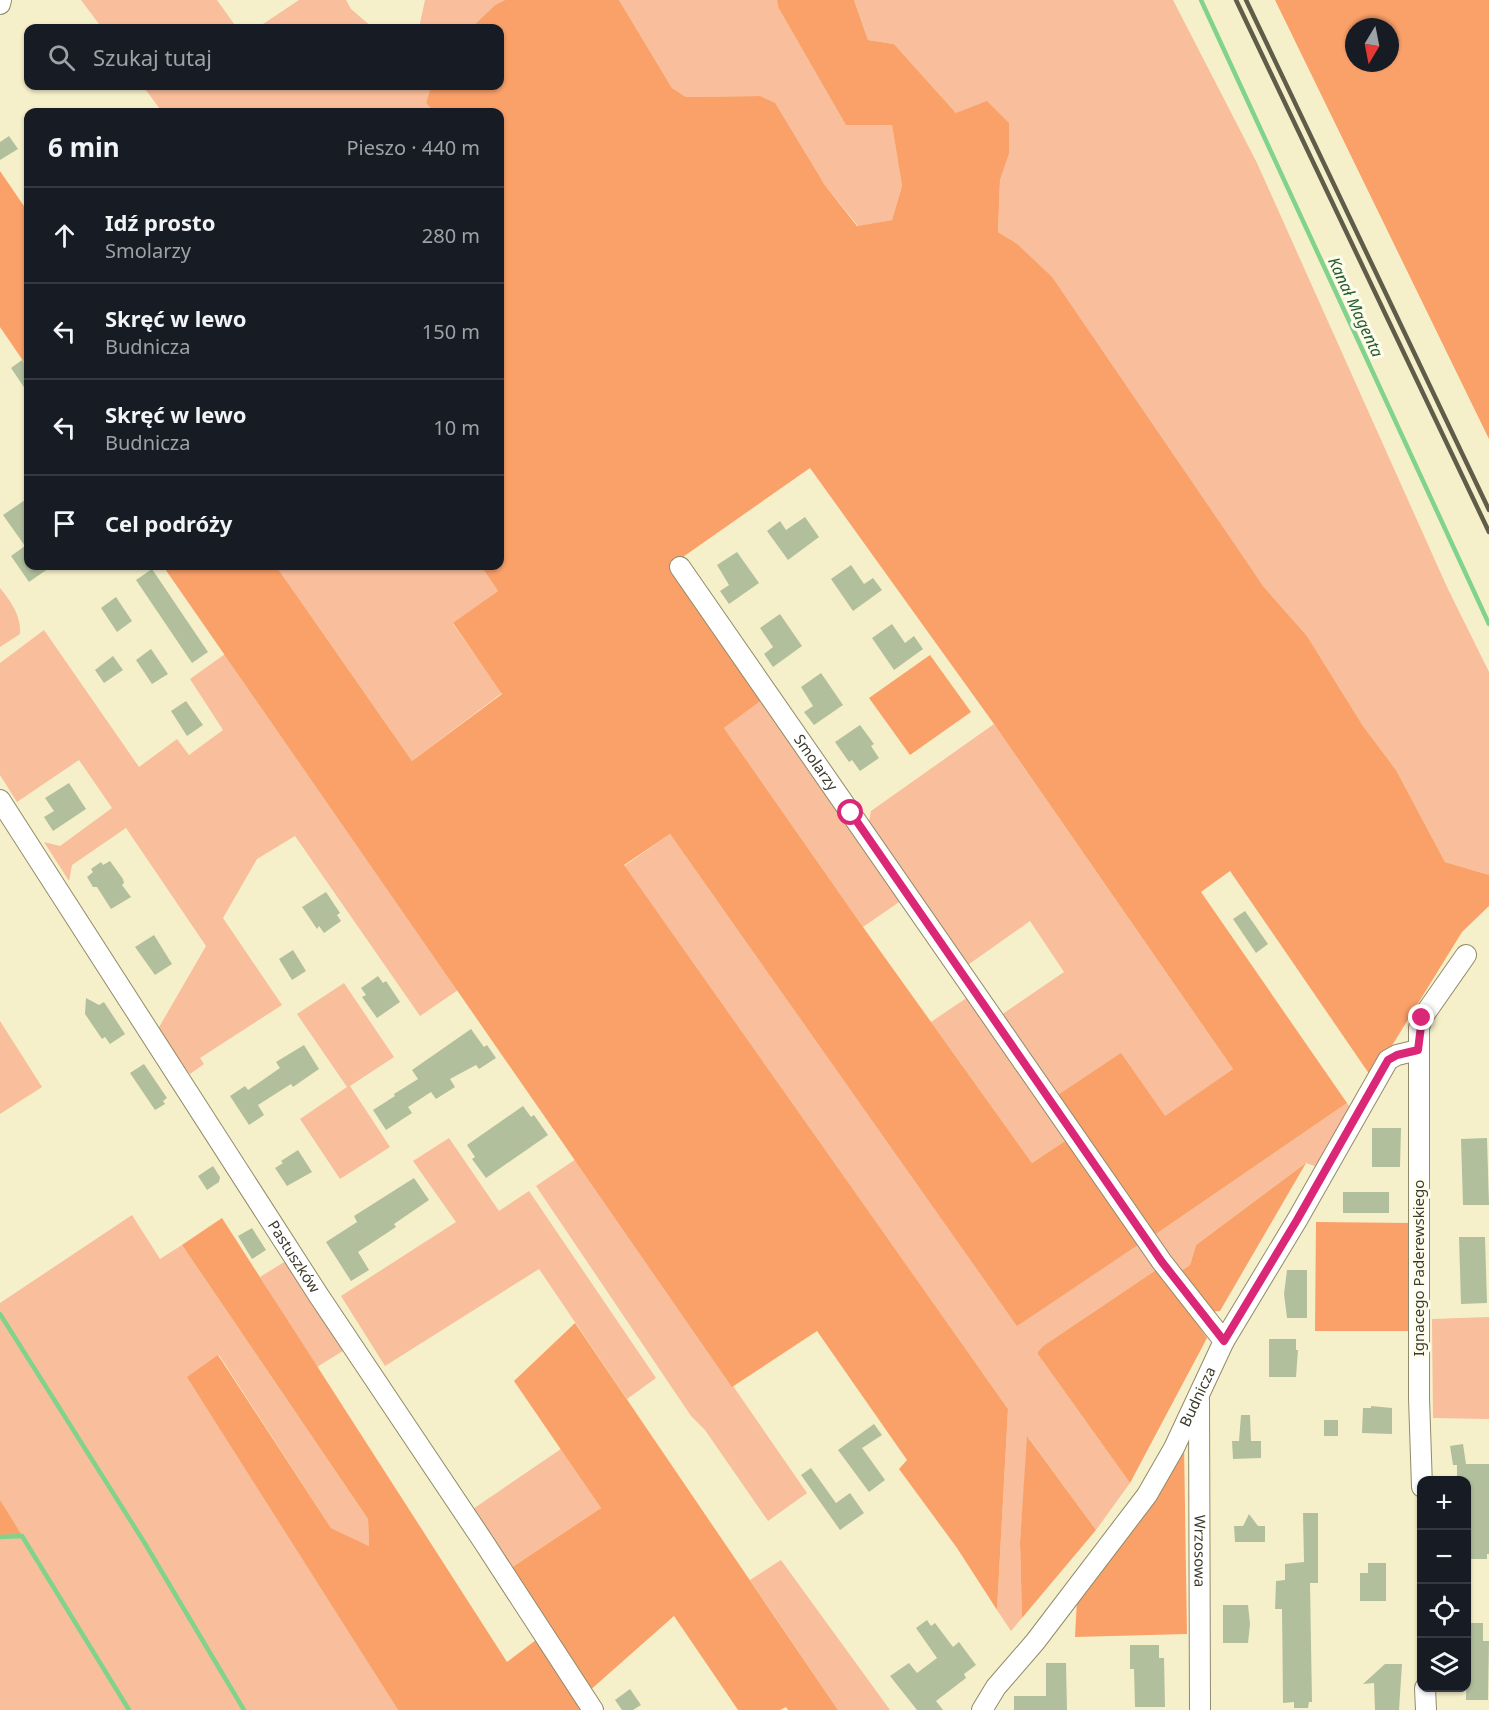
<!DOCTYPE html>
<html lang="pl">
<meta charset="utf-8">
<style>
:root{--surface:#171b24;--page:#20242c;--text:#f1f3f6;--muted:#9ea1a6;--line:#363941}
body{margin:0;font-family:"Noto Sans",sans-serif;background:var(--page);color:var(--text)}
.controls{position:absolute;right:18px;bottom:18px;display:grid;overflow:hidden;border-radius:12px;box-shadow:0 2px 4px #0004}
.controls button{width:54px;height:54px;display:grid;place-items:center;padding:0;border:0;border-bottom:2px solid var(--line);background:var(--surface);color:var(--text);font:30px sans-serif}
.compass{position:absolute;left:1345px;top:18px;width:54px;height:54px;border-radius:50%;background:var(--surface);box-shadow:0 2px 4px #0004;rotate:190deg}
.stop{position:absolute;width:18px;height:18px;margin:-14px;border:4px solid #db2777;border-radius:50%;background:#fff}
.stop.end{background:#db2777;border-color:#fff;box-shadow:0 2px 6px #0008}
.list{margin:0;padding:0;list-style:none}
h2{display:flex;justify-content:space-between;align-items:center;height:78px;margin:0;padding:0 24px;font-size:26px}
h2 small{font-size:20px;font-weight:400;color:var(--muted)}
.list li{display:grid;grid-template-columns:39px 1fr auto;gap:18px;align-items:center;box-sizing:border-box;height:96px;padding:0 24px;border-top:2px solid var(--line)}
.list b{display:block;font-size:22px;white-space:nowrap}
.list p{margin:0;font-size:20px;white-space:nowrap;color:var(--muted)}
.list em{font-size:20px;font-style:normal;color:var(--muted)}
.icon{flex:none;width:33px;height:33px;fill:none;stroke:currentColor;stroke-width:2;stroke-linecap:round;stroke-linejoin:round}
.map{position:relative;flex:none;width:1489px;height:1710px;overflow:hidden}
.search{position:absolute;background:var(--surface);box-shadow:0 2px 4px #0004;left:24px;top:24px;width:480px;height:66px;display:flex;align-items:center;gap:15px;box-sizing:border-box;padding:0 21px;border-radius:12px;color:var(--muted);font-size:22px}
.panel{position:absolute;background:var(--surface);box-shadow:0 2px 4px #0004;left:24px;top:108px;width:480px;height:462px;border-radius:12px}
.map>svg:first-child{display:block}
</style>
<div class="map">
<svg width="1489" height="1710" viewBox="0 0 1489 1710">
<rect width="100%" height="100%" fill="#f6f0ca"/>
<g fill="#f9be9b">
<polygon points="81,0 217,0 237,28 102,28"/>
<polygon points="299,0 346,0 351,9 373,28 257,28"/>
<polygon points="425,0 505,0 495,5 471,28 419,28"/>
<polygon points="619,0 777,0 778,7 846,124 892,124 902,186 892,220 858,226 824,184 760,96 686,97 672,88"/>
<polygon points="854,0 1173,0 1257,163 1447,587 1489,672 1489,875 1445,862 1396,770 1363,726 1307,636 1263,586 1016,243 998,232 1000,180 1009,154 956,113 894,44 868,40"/>
<polygon points="143,86 431,86 426,103 434,112 162,112"/>
<polygon points="276,566 481,566 498,591 453,624 502,693 412,761"/>
<path d="M 0,588 C 11,602 21,615 20,634 L 0,647 Z"/>
<polygon points="44,630 139,767 177,739 189,755 223,730 190,679 225,654 458,990 420,1016 295,836 257,859 223,918 282,1005 200,1058 204,1064 190,1074 174,1055 158,1029 206,946 126,828 72,865 69,881 44,842 60,846 112,808 79,760 17,802 0,775 0,663"/>
<polygon points="762,700 902,900 863,927 724,728"/>
<polygon points="994,724 1233,1069 1164,1117 1055,1097 1001,1015 1064,972 1030,921 965,967 868,827 871,811"/>
<polygon points="670,834 1017,1325 1141,1243 1159,1268 1043,1346 1037,1353 1130,1483 1096,1530 1028,1437 1020,1542 1022,1618 1011,1631 997,1610 1008,1409 624,866"/>
<polygon points="344,983 394,1057 350,1086 390,1147 340,1179 300,1119 347,1087 297,1014"/>
<polygon points="968,997 1068,1139 1032,1163 931,1022"/>
<polygon points="0,1021 42,1087 0,1114"/>
<polygon points="1347,1103 1353,1111 1320,1168 1306,1163 1196,1245 1190,1265 1178,1273 1153,1236"/>
<polygon points="449,1138 499,1211 529,1191 656,1378 627,1399 539,1269 385,1366 341,1296 456,1222 413,1161"/>
<polygon points="576,1159 807,1493 768,1521 705,1430 691,1416 536,1186"/>
<polygon points="132,1215 160,1259 182,1245 368,1519 369,1546 331,1528 219,1355 188,1377 398,1710 0,1710 0,1536 20,1534 0,1500 0,1303"/>
<polygon points="289,1259 346,1349 317,1367 260,1277"/>
<polygon points="1489,1317 1489,1419 1433,1418 1432,1319"/>
<polygon points="561,1449 601,1508 508,1570 470,1511"/>
<polygon points="781,1560 890,1710 838,1710 750,1580"/>
</g>
<g fill="#faa069" fill-rule="evenodd">
<polygon points="505,0 619,0 672,88 686,97 760,96 775,103 824,184 857,226 892,220 902,186 892,125 846,125 778,7 777,0 854,0 868,40 894,44 956,113 987,101 1009,123 1009,154 1000,180 998,232 1016,243 1052,277 1263,586 1307,636 1363,726 1396,770 1445,862 1489,875 1489,906 1462,932 1372,1078 1230,871 1201,892 1347,1103 1153,1236 1055,1097 1121,1053 1165,1116 1233,1069 994,724 810,468 670,566 762,700 724,728 863,927 1032,1163 1068,1139 1141,1243 1017,1326 670,834 624,865 1008,1409 997,1610 957,1548 899,1469 907,1460 817,1331 732,1387 163,566 276,566 412,761 502,694 453,623 498,591 481,566 500,566 500,494 502,491 500,487 500,112 434,112 426,103 431,86 500,86 500,28 471,28 495,5"/>
<path d="M 1275,0 L 1489,0 L 1489,439 ZM 1354,27 L 1390,27 L 1390,63 L 1354,63 Z"/>
<polygon points="0,171 28,212 28,368 0,327"/>
<polygon points="930,655 971,712 910,755 869,698"/>
<polygon points="1306,1163 1220,1311 1206,1312 1178,1273 1190,1265 1196,1245"/>
<polygon points="222,1218 507,1662 536,1640 582,1710 398,1710 187,1377 218,1355 331,1528 369,1546 368,1519 182,1245"/>
<polygon points="1316,1222 1412,1223 1411,1331 1315,1331"/>
<polygon points="1159,1268 1207,1338 1130,1483 1037,1353 1043,1346"/>
<polygon points="575,1323 838,1710 788,1710 786,1707 780,1710 738,1710 674,1616 588,1692 508,1570 601,1508 514,1381"/>
<polygon points="1027,1436 1096,1530 1022,1618 1020,1542"/>
<polygon points="1184,1444 1187,1634 1075,1637 1077,1599"/>
<polygon points="0,1500 21,1534 0,1536"/>
</g>
<g fill="none" stroke-linecap="round" stroke-linejoin="round">
<g stroke="#81d38c" stroke-width="4.5">
<polyline points="1201,0 1489,624"/>
<polyline points="0,1314 144,1542 244,1710"/>
<polyline points="0,1537 22,1536 129,1710"/>
</g>
</g>
<g fill="#b2bf9c">
<polygon points="9,136 18,149 0,160 0,142"/>
<polygon points="22,360 28,369 28,393 11,368"/>
<polygon points="28,498 28,566 52,566 29,582 11,556 25,546 3,515"/>
<polygon points="805,517 819,537 788,560 767,531 780,521 786,530"/>
<polygon points="737,552 759,583 729,604 720,591 729,585 717,565"/>
<polygon points="851,565 864,584 873,578 882,590 853,611 831,579"/>
<polygon points="152,569 208,652 192,663 136,580"/>
<polygon points="116,597 132,621 117,632 101,608"/>
<polygon points="780,614 802,646 773,667 764,654 773,647 760,628"/>
<polygon points="892,624 905,643 914,636 923,649 894,670 872,638"/>
<polygon points="151,649 168,674 152,684 136,660"/>
<polygon points="113,656 123,670 104,683 95,670"/>
<polygon points="821,673 843,705 814,725 804,712 813,706 801,687"/>
<polygon points="186,701 203,725 187,736 171,711"/>
<polygon points="860,725 874,744 871,746 879,758 860,771 852,760 849,762 835,742"/>
<polygon points="69,783 86,809 53,831 44,817 54,811 45,798"/>
<polygon points="110,861 123,879 124,883 122,885 131,897 111,909 97,887 93,887 87,877 93,872 91,869 101,862 103,865"/>
<polygon points="326,892 340,913 337,915 341,921 324,933 319,926 317,929 302,907"/>
<polygon points="1245,911 1268,944 1256,953 1233,919"/>
<polygon points="154,935 172,964 155,975 135,947"/>
<polygon points="293,950 306,971 292,980 279,959"/>
<polygon points="378,976 383,983 386,981 400,1002 377,1018 362,997 366,995 361,988"/>
<polygon points="86,998 99,1005 104,1002 125,1034 110,1044 105,1037 102,1039 85,1014"/>
<polygon points="471,1029 484,1047 487,1045 496,1058 479,1069 476,1065 450,1079 455,1087 436,1099 431,1092 408,1107 412,1113 386,1130 373,1110 395,1096 394,1094 418,1079 412,1070"/>
<polygon points="304,1045 319,1069 293,1087 291,1084 258,1105 264,1115 249,1125 230,1096 245,1086 248,1090 280,1068 276,1062"/>
<polygon points="144,1064 167,1098 163,1101 165,1104 155,1110 130,1073"/>
<polygon points="523,1106 531,1117 534,1115 548,1135 486,1178 472,1159 475,1157 467,1145"/>
<polygon points="1372,1128 1401,1128 1400,1167 1372,1167"/>
<polygon points="1487,1138 1489,1205 1463,1205 1461,1139"/>
<polygon points="298,1150 312,1172 287,1186 275,1168 283,1163 281,1161"/>
<polygon points="213,1166 220,1177 219,1182 207,1190 198,1176"/>
<polygon points="414,1178 429,1200 394,1224 396,1227 358,1252 369,1270 351,1281 326,1242 357,1222 354,1216"/>
<rect x="1343" y="1192" width="46" height="21"/>
<polygon points="252,1228 266,1250 252,1259 238,1236"/>
<polygon points="1459,1237 1485,1237 1487,1303 1461,1304"/>
<polygon points="1287,1270 1307,1270 1307,1318 1287,1318 1284,1294"/>
<polygon points="1269,1339 1296,1339 1296,1350 1298,1350 1296,1377 1269,1377"/>
<polygon points="1371,1406 1392,1408 1392,1434 1362,1433 1363,1408 1371,1408"/>
<polygon points="1241,1415 1250,1415 1251,1441 1261,1441 1261,1458 1233,1459 1232,1441 1239,1441"/>
<rect x="1324" y="1420" width="14" height="16"/>
<polygon points="874,1424 882,1435 862,1448 885,1480 869,1492 838,1450"/>
<polygon points="1463,1444 1466,1464 1489,1464 1489,1554 1487,1554 1487,1559 1467,1559 1467,1544 1468,1544 1467,1480 1457,1480 1457,1465 1453,1465 1450,1446"/>
<polygon points="811,1468 836,1503 850,1493 864,1513 840,1530 801,1475"/>
<polygon points="1303,1513 1318,1513 1318,1583 1310,1583 1312,1702 1309,1702 1308,1708 1294,1708 1294,1702 1283,1703 1282,1609 1275,1609 1276,1581 1285,1580 1285,1564 1304,1562"/>
<polygon points="1249,1514 1258,1526 1265,1526 1265,1542 1235,1542 1234,1526 1243,1526"/>
<polygon points="1368,1563 1386,1563 1386,1601 1360,1601 1360,1573 1368,1573"/>
<polygon points="1223,1605 1248,1605 1250,1624 1248,1643 1223,1643"/>
<polygon points="927,1620 931,1626 935,1623 953,1647 959,1642 976,1665 964,1674 966,1678 936,1701 943,1710 917,1710 890,1676 909,1663 917,1673 937,1658 916,1628"/>
<polygon points="1467,1623 1483,1623 1483,1641 1489,1641 1488,1700 1466,1700"/>
<polygon points="1130,1645 1159,1645 1159,1658 1164,1658 1165,1707 1135,1707 1134,1669 1130,1669"/>
<polygon points="1046,1663 1066,1663 1067,1710 1014,1710 1014,1696 1046,1696"/>
<polygon points="1385,1664 1402,1664 1399,1710 1375,1710 1374,1683 1363,1684"/>
<polygon points="630,1689 641,1705 633,1710 622,1710 615,1700"/>
</g>
<g fill="none" stroke-linecap="round" stroke-linejoin="round">
<g stroke="#918b68" stroke-width="22">
<g id="minor">
<polyline points="0,4 1,0"/>
<path id="s1" d="M 680,567 L 1162,1262 L 1224,1341"/>
<path id="s2" d="M 0,800 L 319,1296 L 483,1541 L 593,1710"/>
<path id="s3" d="M 1199,1399 L 1200,1710"/>
<polyline points="1422,1487 1419,1398 1419,1028 1422,1018 1466,955"/>
<polyline points="1425,1688 1426,1710"/>
<path id="s4" d="M 982,1710 L 996,1687 L 1035,1642 L 1147,1495 L 1174,1448 L 1224,1341 L 1297,1220 L 1388,1060 L 1397,1055 L 1418,1050"/>
</g>
</g>
<use href="#minor" stroke="#fff" stroke-width="20"/>
<g stroke="#5f5c49" stroke-width="4.5">
<polyline points="1236,0 1489,532"/>
<polyline points="1246,0 1489,510"/>
</g>
</g>
<g fill="none" stroke-linecap="round" stroke-linejoin="round">
<polyline stroke="#db2777" stroke-width="8" points="851,813 1162,1262 1224,1341 1297,1220 1388,1060 1397,1055 1418,1050 1422,1018"/>
</g>
<g text-anchor="middle" stroke-width="6" stroke-linejoin="round" paint-order="stroke">
<g font-size="15" fill="#3c3a2b" stroke="#fefced">
<text dy="5" stroke="none"><textPath href="#s1" startOffset="238">Smolarzy</textPath></text>
<text dy="5" stroke="none"><textPath href="#s2" startOffset="543">Pastuszków</textPath></text>
<text transform="translate(1419 1268) rotate(-90)" y="5">Ignacego Paderewskiego</text>
<text dy="5" stroke="none"><textPath href="#s4" startOffset="382">Budnicza</textPath></text>
<text dy="5" stroke="none"><textPath href="#s3" startOffset="152">Wrzosowa</textPath></text>
</g>
<g font-size="16" font-style="italic" fill="#215a2c" stroke="#fefced">
<text transform="translate(1356 307) rotate(65)" y="6">Kanał Magenta</text>
</g>
</g>
</svg>
<div class="controls">
<button>+</button>
<button>−</button>
<button><svg class="icon" aria-label="locate" viewBox="0 0 24 24"><circle cx="12" cy="12" r="6"/><path d="M12 2v4M12 18v4M2 12h4M18 12h4"/></svg></button>
<button><svg class="icon" aria-label="layers" viewBox="0 0 24 24"><path d="M12 4l9 5-9 5-9-5zM3 14l9 5 9-5"/></svg></button>
</div>
<svg class="compass" viewBox="-18 -18 36 36"><path d="M0-13l5 13h-10z" fill="#e53935"/><path d="M0 13l5-13h-10z" fill="#9ea1a6"/></svg>
<div class="stop" style="left:851px;top:813px"></div>
<div class="stop end" style="left:1422px;top:1018px"></div>
<div class="search"><svg class="icon" aria-label="search" viewBox="0 0 24 24"><circle cx="10" cy="10" r="6"/><path d="M15 15l6 6"/></svg>Szukaj tutaj</div>
<section class="panel">
<h2>6 min<small>Pieszo · 440 m</small></h2>
<ul class="list">
<li><svg class="icon" aria-label="ahead" viewBox="0 0 24 24"><path d="M12 20V5M6 11l6-6 6 6"/></svg><div><b>Idź prosto</b><p>Smolarzy</p></div><em>280 m</em></li>
<li><svg class="icon" aria-label="left" viewBox="0 0 24 24"><path d="M17 20v-9H6M10 6l-5 5 5 5"/></svg><div><b>Skręć w lewo</b><p>Budnicza</p></div><em>150 m</em></li>
<li><svg class="icon" aria-label="left" viewBox="0 0 24 24"><path d="M17 20v-9H6M10 6l-5 5 5 5"/></svg><div><b>Skręć w lewo</b><p>Budnicza</p></div><em>10 m</em></li>
<li><svg class="icon" aria-label="arrive" viewBox="0 0 24 24"><path d="M6 21V4h12l-3 4 3 4H6"/></svg><div><b>Cel podróży</b></div></li>
</ul>
</section>
</div>
